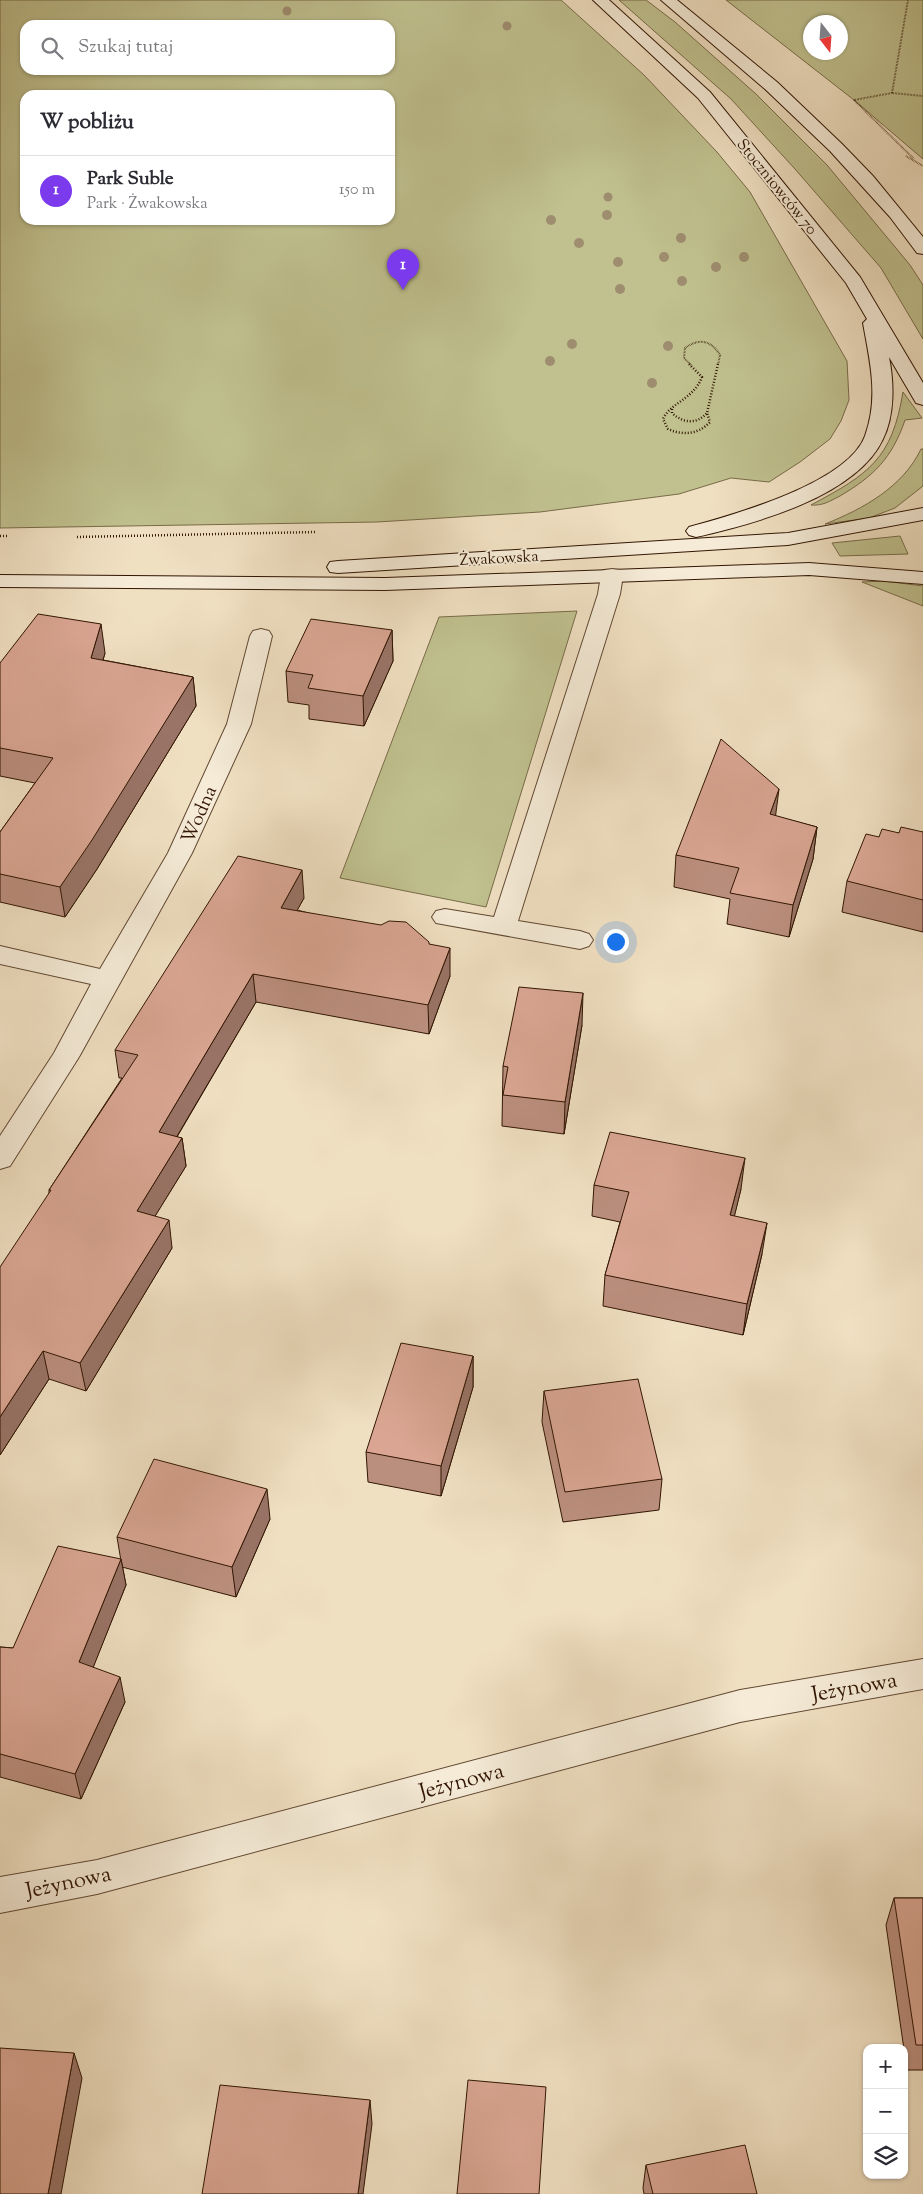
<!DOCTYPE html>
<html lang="pl">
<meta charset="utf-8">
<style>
:root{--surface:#fff;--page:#f7f7f7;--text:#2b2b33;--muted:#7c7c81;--line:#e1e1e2;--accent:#7c3aed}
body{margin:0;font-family:"Sorts Mill Goudy",serif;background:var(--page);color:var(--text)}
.controls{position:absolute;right:15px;bottom:15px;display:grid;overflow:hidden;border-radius:10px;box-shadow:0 1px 4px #0004}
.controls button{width:45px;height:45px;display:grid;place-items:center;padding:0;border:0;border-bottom:1px solid var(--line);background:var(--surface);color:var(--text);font:25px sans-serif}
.compass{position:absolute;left:803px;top:15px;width:45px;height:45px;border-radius:50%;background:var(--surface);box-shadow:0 1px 4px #0004;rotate:163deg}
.you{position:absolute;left:615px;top:941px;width:18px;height:18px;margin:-12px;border:4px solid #fff;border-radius:50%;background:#1a73e8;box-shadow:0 0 0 8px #1a73e833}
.badge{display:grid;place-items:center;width:32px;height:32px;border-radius:50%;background:var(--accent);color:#fff;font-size:16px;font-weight:700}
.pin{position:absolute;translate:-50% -41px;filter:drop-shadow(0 1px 2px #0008)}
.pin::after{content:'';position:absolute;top:26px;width:18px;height:15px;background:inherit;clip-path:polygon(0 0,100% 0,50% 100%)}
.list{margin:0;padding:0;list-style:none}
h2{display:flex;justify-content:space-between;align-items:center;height:65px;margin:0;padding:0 20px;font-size:21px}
h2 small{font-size:16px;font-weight:400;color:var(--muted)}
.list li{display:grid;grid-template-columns:32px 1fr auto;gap:15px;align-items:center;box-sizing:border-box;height:70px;padding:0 20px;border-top:1px solid var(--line)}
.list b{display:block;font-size:19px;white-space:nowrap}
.list p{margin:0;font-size:16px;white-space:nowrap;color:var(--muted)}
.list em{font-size:16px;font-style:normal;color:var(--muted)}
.icon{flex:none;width:28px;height:28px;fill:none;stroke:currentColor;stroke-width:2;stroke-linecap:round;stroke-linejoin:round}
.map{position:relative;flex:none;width:923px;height:2194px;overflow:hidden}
.search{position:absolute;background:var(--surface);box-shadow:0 1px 4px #0004;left:20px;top:20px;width:375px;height:55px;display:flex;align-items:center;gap:12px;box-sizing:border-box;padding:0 18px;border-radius:15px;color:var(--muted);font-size:19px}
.panel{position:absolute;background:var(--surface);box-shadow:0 1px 4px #0004;left:20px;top:90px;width:375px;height:135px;border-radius:15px}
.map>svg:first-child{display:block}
</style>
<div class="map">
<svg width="923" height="2194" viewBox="0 0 923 2194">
<rect width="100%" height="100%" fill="#f0e0c2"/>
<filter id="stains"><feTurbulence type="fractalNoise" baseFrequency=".004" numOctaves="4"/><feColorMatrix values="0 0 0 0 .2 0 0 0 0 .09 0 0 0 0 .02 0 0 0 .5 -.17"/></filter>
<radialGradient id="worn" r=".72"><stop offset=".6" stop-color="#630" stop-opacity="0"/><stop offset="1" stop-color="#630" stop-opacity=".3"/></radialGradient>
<g fill="#c0c18f" stroke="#786b48" fill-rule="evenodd">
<path d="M 0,0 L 561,0 L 644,75 L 717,152 L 750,192 L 847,361 L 849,400 L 841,421 L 830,439 L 800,462 L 769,482 L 731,478 L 679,494 L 540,512 L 377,522 L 0,528 ZM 25,25 L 390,25 L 390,70 L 25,70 ZM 25,95 L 390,95 L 390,220 L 25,220 Z"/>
<polygon points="619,0 646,0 675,22 756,94 827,165 910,265 923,285 923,339 881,268 795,169 731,99"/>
<path d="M 726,0 L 923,0 L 923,159 L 854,100 ZM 810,22 L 840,22 L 840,52 L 810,52 Z"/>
<path d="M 903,392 L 922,418 L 905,420 C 892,458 874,476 840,496 C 830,501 823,506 811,505 C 869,474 892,459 903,392 Z"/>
<path d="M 921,449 L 923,449 L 923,486 L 895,508 L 869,518 L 825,524 C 863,509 903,487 921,449 Z"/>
<polygon points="900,536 908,554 840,556 832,543"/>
<polygon points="884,581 923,586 923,606 862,582"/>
<polygon points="577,611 486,907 340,878 439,617"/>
</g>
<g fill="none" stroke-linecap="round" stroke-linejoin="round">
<g stroke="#614832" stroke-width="2">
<g id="street">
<polygon points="612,569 620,570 623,575 620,594 518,921 580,931 589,934 593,940 589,946 580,949 436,923 432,917 436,911 445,909 494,917 598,594 601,575 604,570"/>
<polygon points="261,629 269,631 272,636 251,724 192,853 79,1057 10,1166 0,1169 0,1136 54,1053 91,984 0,964 0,946 100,969 168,853 227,724 250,636 253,631"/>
<polygon points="923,1659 923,1689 740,1722 97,1894 0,1913 0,1877 97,1860 740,1690"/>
</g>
</g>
<g stroke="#311502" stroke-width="2">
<g id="secondary">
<path d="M 593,0 L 609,0 L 710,92 L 860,277 L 923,383 L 923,405 L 916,403 L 889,357 C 894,382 895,415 883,439 C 856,497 753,524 696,537 L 689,535 L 686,531 L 689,527 C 733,515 848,483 865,436 C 879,397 870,362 863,323 L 867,319 L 846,283 L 698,98 Z"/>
<polygon points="661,0 677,0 777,82 842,144 873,176 923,237 923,254 917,253 890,217 830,151 765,89"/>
<polygon points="923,508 923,520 788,545 338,573 330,572 327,567 330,562 338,561 788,533"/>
<polygon points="809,563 923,572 923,584 809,575 385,590 0,587 0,575 385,578"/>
</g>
</g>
<g stroke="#311502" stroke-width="2" stroke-dasharray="0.5 1" stroke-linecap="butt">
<polyline points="892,93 923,96"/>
<polyline points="854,100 892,93 908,0"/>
<polyline points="854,100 914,159"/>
<polyline points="906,156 923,166"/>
<path d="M 691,365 L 684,358 L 685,348 C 699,338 711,340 720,355 L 718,365"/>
</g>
<g stroke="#311502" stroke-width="2.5" stroke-dasharray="1 2" stroke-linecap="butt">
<path d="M 689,364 L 702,377 C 693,400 671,402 663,419 L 668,429 C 683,436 699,434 710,422 L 707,413 L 718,364"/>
<path d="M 672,409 L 672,413 C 683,423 696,425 707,413"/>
<polyline points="0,536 8,536"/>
<polyline points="77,537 316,532"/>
</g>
<use href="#street" fill="#f5ebd7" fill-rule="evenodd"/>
<use href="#secondary" fill="#f5ebd7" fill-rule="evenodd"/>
</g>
<g fill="#9f8d70">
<circle cx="287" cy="11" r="4.5"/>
<circle cx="507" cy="26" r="4.5"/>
<circle cx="608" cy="197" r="4.5"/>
<circle cx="607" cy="215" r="5"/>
<circle cx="551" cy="220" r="5"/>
<circle cx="681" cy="238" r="5"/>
<circle cx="579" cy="243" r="5"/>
<circle cx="664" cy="257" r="5"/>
<circle cx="744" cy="257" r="5"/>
<circle cx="618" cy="262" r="5"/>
<circle cx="716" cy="267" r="5"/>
<circle cx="682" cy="281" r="5"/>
<circle cx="620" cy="289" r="5"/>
<circle cx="572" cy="344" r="5"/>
<circle cx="668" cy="346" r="5"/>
<circle cx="550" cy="361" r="5"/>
<circle cx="652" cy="383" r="5"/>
</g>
<g fill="#bb8f7e" stroke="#311502">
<polygon points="392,630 393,661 364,726 309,719 309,705 288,702 286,671"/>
<polygon points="105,653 103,660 193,677 196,706 97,869 65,917 0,902 0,832 35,783 0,776 0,663"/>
<polygon points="775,816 817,827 813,859 789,937 727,924 730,899 674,887 676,855"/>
<polygon points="923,832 923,932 842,912 847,881 879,837 899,833"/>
<polygon points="304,898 297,910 429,944 450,976 429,1034 256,1002 177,1137 182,1138 186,1166 155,1216 172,1248 86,1391 49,1379 0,1455 49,1193 49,1190 122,1078 119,1078 115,1050"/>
<polygon points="582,1025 564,1134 502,1126 503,1066"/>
<polygon points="594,1185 741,1189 734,1216 762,1254 743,1335 603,1306 605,1275 620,1222 592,1216"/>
<polygon points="473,1356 473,1387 441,1496 368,1482 366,1452"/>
<polygon points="544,1391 662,1479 659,1510 563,1522 542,1422"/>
<polygon points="270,1519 236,1597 122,1567 117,1537"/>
<polygon points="121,1559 126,1585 93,1667 125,1702 81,1799 0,1777 0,1647 13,1648"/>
<polygon points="894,1898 923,1898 923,2070 907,2070 886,1925"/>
<polygon points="646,2165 757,2194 644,2194 643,2188"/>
</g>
<g fill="#997467" stroke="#311502">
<polygon points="101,624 105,653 95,687 91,658"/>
<polygon points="392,630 393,661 364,726 363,696"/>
<polygon points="193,677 196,706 97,869 65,917 60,887"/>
<polygon points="779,789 775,820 770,814"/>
<polygon points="817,827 813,859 789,937 793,905"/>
<polygon points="302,870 304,898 283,936 281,908"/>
<polygon points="450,948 450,976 429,1034 428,1005"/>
<polygon points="253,974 256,1002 163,1160 159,1132"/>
<polygon points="583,993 582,1025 564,1134 565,1102"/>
<polygon points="182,1138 186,1166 141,1239 137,1211"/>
<polygon points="745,1158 741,1189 727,1247 730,1215"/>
<polygon points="169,1220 172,1248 86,1391 80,1363"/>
<polygon points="767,1223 762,1254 743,1335 747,1304"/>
<polygon points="43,1351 49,1379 0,1455 0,1417"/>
<polygon points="473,1356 473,1387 441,1496 441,1466"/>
<polygon points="267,1489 270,1519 236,1597 232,1567"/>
<polygon points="121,1559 126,1585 85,1688 79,1662"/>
<polygon points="120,1677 125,1702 81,1799 75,1774"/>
<polygon points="74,2053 82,2078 61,2194 48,2194"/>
<polygon points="370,2100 372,2124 363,2194 358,2194"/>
</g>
<g fill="#daa693" stroke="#311502">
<polygon points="38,614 101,624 91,658 193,677 92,840 60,887 0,874 0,832 53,758 0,748 0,663"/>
<polygon points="311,619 392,630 363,696 308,688 313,675 286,671"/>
<polygon points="721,739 779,789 770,814 817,827 793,905 730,893 739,868 676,855"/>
<polygon points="901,827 923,832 923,900 847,881 866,834 879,837 882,829 899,833"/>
<polygon points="238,856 302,870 281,908 381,925 389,921 406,922 429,942 429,944 450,948 428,1005 253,974 159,1132 182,1138 137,1211 169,1220 80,1363 43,1351 0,1417 0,1267 51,1190 49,1190 138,1055 115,1050"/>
<polygon points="519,987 583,993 565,1102 503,1095 508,1067 503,1066"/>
<polygon points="610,1132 745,1158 730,1215 767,1223 747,1304 605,1275 629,1192 594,1185"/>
<polygon points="401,1343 473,1356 441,1466 366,1452"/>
<polygon points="638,1379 662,1479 565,1492 544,1391"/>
<polygon points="154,1459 267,1489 232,1567 117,1537"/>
<polygon points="58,1546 121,1559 79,1662 120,1677 75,1774 0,1754 0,1647 13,1648"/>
<polygon points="894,1898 923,1898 923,2045 916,2045"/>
<polygon points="0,2048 74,2053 48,2194 0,2194"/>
<polygon points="468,2080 546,2087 539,2194 457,2194"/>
<polygon points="220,2085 370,2100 358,2194 202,2194"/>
<polygon points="745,2145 757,2194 653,2194 646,2165"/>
</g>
<g text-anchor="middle" stroke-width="4" stroke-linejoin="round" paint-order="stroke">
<g font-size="16" fill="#311502" stroke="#f5ebd7">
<text transform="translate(778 186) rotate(51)" y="6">Stoczniowców 70</text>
<text transform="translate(499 557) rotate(-3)" y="6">Żwakowska</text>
</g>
<g font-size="19" fill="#311502" stroke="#f5ebd7">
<text transform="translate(198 814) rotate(-66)" y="7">Wodna</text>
</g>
<g font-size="22" fill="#311502" stroke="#f5ebd7">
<text transform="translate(854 1686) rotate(-10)" y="8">Jeżynowa</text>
<text transform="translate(461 1780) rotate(-15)" y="8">Jeżynowa</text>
<text transform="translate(68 1881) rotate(-12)" y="8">Jeżynowa</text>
</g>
</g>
<rect width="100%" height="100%" filter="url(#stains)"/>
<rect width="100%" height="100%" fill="url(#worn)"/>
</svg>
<div class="controls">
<button>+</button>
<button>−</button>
<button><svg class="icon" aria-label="layers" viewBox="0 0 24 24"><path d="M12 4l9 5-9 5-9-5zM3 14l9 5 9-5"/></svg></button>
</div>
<svg class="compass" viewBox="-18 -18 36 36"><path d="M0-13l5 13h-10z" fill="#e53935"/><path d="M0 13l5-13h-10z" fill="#7c7c81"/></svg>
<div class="you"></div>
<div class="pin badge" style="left:403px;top:290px">1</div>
<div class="search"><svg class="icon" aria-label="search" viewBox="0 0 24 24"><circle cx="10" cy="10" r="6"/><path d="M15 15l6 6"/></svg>Szukaj tutaj</div>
<section class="panel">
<h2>W pobliżu<small></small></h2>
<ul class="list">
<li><span class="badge">1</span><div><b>Park Suble</b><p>Park · Żwakowska</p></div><em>150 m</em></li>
</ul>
</section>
</div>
